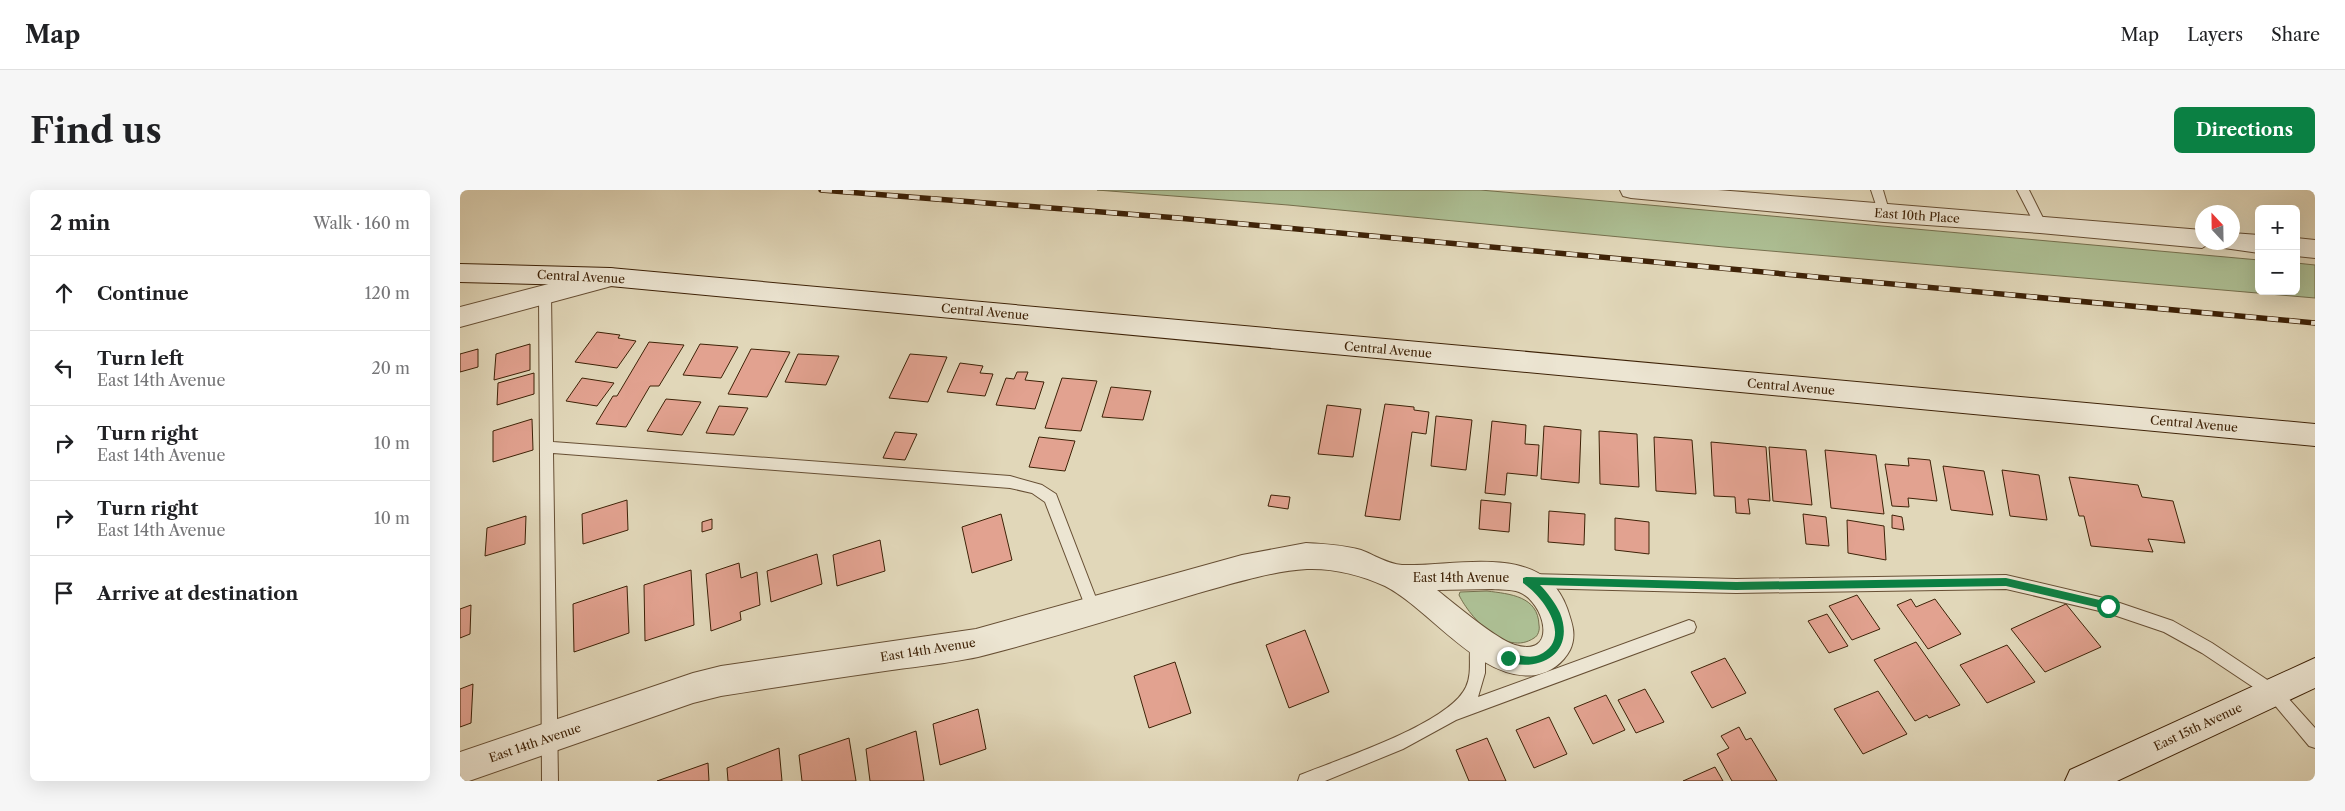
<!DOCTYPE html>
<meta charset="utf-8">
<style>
:root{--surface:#fff;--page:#f6f6f6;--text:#202124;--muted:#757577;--line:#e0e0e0;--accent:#0b8043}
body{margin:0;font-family:"Libre Caslon Text",serif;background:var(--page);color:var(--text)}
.controls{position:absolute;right:15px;top:15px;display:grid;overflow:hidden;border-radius:8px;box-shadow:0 5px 20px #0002}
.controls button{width:45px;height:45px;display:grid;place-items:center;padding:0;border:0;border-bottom:1px solid var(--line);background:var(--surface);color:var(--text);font:25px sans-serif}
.compass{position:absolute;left:1735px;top:15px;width:45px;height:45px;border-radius:50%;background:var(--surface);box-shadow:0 5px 20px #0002;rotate:338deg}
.stop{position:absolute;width:15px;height:15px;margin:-11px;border:4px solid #0b8043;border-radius:50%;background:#fff}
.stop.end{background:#0b8043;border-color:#fff;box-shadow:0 1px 5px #0008}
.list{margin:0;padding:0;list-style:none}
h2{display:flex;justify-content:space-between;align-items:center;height:65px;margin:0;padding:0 20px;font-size:21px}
h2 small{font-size:16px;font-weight:400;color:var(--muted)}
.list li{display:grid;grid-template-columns:32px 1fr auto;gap:15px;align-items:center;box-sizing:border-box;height:75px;padding:0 20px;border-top:1px solid var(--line)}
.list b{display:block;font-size:19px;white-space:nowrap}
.list p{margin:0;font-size:16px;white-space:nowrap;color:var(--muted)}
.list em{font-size:16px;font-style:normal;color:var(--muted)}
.icon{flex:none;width:28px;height:28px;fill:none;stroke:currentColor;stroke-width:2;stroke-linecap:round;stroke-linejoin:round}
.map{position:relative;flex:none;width:1855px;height:591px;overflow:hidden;border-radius:8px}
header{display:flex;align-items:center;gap:30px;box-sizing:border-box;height:70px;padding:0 25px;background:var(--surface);border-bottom:1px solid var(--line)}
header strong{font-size:24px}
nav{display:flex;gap:28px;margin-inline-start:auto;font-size:18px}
.intro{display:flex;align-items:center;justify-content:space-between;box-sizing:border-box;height:120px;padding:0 30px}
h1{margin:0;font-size:35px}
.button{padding:12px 22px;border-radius:8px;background:var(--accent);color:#fff;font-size:18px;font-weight:700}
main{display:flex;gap:30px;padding:0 30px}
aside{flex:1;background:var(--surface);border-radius:8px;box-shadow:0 5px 20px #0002}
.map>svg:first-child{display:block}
</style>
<header>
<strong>Map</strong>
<nav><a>Map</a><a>Layers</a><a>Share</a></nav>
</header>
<div class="intro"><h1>Find us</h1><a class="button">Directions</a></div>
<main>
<aside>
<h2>2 min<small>Walk · 160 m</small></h2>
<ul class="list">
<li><svg class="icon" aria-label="ahead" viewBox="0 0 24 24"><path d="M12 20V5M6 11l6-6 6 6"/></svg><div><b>Continue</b></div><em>120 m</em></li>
<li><svg class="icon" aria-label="left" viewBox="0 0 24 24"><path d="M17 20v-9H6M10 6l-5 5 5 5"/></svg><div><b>Turn left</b><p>East 14th Avenue</p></div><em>20 m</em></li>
<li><svg class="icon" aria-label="right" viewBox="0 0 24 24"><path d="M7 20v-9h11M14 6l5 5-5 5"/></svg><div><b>Turn right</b><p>East 14th Avenue</p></div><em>10 m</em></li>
<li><svg class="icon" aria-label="right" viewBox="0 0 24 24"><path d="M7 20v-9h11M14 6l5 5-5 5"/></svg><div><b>Turn right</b><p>East 14th Avenue</p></div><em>10 m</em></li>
<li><svg class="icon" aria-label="arrive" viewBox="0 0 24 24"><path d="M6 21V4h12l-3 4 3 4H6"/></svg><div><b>Arrive at destination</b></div></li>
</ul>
</aside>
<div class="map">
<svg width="1855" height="591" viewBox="0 0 1855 591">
<rect width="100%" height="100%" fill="#e1d7b9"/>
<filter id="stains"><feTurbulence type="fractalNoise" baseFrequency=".004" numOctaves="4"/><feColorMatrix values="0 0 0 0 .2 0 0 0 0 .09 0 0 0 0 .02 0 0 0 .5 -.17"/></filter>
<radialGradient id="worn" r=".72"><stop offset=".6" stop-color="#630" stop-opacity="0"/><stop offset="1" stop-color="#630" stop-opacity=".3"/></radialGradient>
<g fill="#adbf94" stroke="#76704e">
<polygon points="637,0 1020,0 1067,4 1799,70 1799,101 1836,101 1836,73 1855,75 1855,108 1264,57 828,15"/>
<path d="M 1027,401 C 1050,404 1078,406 1079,435 C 1080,440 1078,446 1074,448 C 1046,467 1010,428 999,405 L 1000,402 Z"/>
</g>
<g fill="#e2a290" stroke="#3e2207">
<polygon points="137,142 160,145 158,148 176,151 157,178 115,172"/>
<polygon points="189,152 224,155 199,196 190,196 166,237 136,234 153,206 157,206"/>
<polygon points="70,154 70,180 34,190 36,164"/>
<polygon points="240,154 278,157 261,188 223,185"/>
<polygon points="18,159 18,177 0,182 0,164"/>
<polygon points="291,159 330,162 307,207 268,204"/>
<polygon points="338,164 379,166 366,195 325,192"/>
<polygon points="450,164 487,167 468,212 429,208"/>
<polygon points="500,173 523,176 520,183 533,184 525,206 487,202"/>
<polygon points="557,182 568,182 565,190 584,192 575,219 536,215 546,188 554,189"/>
<polygon points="74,183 74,204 37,215 38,193"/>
<polygon points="122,188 154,193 137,216 106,211"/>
<polygon points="602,188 637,191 621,241 585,238"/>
<polygon points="651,197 691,201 683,230 642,227"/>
<polygon points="206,209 241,212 222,245 187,241"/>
<polygon points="925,214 954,217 954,220 969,222 966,244 952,242 940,330 905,326"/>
<polygon points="867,215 901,219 893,267 858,264"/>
<polygon points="259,216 288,218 274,245 246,243"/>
<polygon points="976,226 1012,230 1006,280 971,276"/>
<polygon points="72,229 73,260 33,272 33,241"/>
<polygon points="1032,231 1066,235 1065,254 1079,255 1077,286 1047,283 1045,305 1025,303"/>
<polygon points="1084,236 1121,240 1119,293 1081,289"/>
<polygon points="1139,241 1177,244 1179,297 1140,294"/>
<polygon points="435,242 457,244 445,270 423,268"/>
<polygon points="579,247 615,251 605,281 569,277"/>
<polygon points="1194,247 1232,250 1236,304 1196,301"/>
<polygon points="1251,252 1306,257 1310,311 1288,309 1290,324 1276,323 1275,307 1254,306"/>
<polygon points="1309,257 1346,260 1352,315 1313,311"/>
<polygon points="1365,260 1416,265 1424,324 1371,318"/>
<polygon points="1448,268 1470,270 1477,311 1448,308 1449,317 1432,316 1425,274 1449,276"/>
<polygon points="1483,276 1524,281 1533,325 1491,320"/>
<polygon points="1542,280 1579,285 1587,330 1550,326"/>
<polygon points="1609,287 1678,295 1682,307 1713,311 1725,353 1688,349 1693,362 1631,356 1624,326 1619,326"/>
<polygon points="811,305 830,307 828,319 808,316"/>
<polygon points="167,310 168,340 123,354 122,324"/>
<polygon points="1021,310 1051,313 1049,342 1019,339"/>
<polygon points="1089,321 1125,324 1124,355 1088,352"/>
<polygon points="541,324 552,370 512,383 502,337"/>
<polygon points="1343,324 1366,327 1369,356 1346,354"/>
<polygon points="1432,325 1442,327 1444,340 1432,338"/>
<polygon points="66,326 65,354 25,366 27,338"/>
<polygon points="1155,328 1189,332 1189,364 1155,360"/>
<polygon points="252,329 252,339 242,342 242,332"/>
<polygon points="1387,330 1424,336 1426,370 1388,363"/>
<polygon points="420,350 425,381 377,396 373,365"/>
<polygon points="357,364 362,394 311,412 307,381"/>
<polygon points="279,373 281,388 297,382 300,415 280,422 281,430 251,441 246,384"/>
<polygon points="231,380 234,435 185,451 184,395"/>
<polygon points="167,396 169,443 114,462 113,414"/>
<polygon points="1397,405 1420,439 1392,450 1369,416"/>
<polygon points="1451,409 1456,417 1475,409 1501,444 1468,459 1437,415"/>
<polygon points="1606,414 1641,457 1585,482 1551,439"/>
<polygon points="11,415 10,444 0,448 0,419"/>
<polygon points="1367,424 1388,456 1369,463 1348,431"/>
<polygon points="845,440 869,502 829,518 806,455"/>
<polygon points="1456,452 1500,515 1469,528 1467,525 1455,531 1414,470"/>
<polygon points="1547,455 1575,492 1527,513 1500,475"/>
<polygon points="1265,468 1286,503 1252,518 1231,482"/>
<polygon points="715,472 731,523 689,538 674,486"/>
<polygon points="13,494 11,533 0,537 0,499"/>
<polygon points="1185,499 1204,532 1176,543 1158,510"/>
<polygon points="1418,501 1447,544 1403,564 1374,519"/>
<polygon points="1146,505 1165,540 1133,554 1114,518"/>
<polygon points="518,519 526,559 480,575 473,534"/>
<polygon points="1089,527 1107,564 1074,578 1056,540"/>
<polygon points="1279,537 1286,550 1291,548 1317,591 1272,591 1257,564 1269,558 1261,546"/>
<polygon points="456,541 464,591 410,591 406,559"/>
<polygon points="389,548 396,591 342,591 339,565"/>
<polygon points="1027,548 1046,591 1009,591 996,560"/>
<polygon points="319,558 322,591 268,591 267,578"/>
<polygon points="248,573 249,591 197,591"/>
<polygon points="1255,577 1263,591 1223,591"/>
</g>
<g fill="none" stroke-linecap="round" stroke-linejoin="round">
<g stroke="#674f34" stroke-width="2">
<g id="lane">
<polygon points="1411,0 1423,0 1430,24 1428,27 1420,27"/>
<polygon points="1557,0 1569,0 1586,34 1584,37 1576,37"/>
<polygon points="85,99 91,104 93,252 550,286 582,295 596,304 641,421 639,426 634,428 629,426 585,312 572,303 550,298 93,263 98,591 82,591 79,104"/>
<polygon points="1070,384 1276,389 1546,385 1648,409 1713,431 1752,453 1818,497 1855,538 1855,558 1849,556 1808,507 1742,463 1704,442 1648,423 1546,399 1276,403 1070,398 1065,396 1063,391 1065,386"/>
<path d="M 1229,430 L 1234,432 L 1236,437 L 1234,442 L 996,530 L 943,559 L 865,591 L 838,591 L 840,585 C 879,569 989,534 1006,497 C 1014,480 1006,460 1013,444 L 1018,442 L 1023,444 L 1025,449 L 1025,483 L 1018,507 Z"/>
</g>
</g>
<g stroke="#674f34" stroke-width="2">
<g id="street">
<polygon points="1160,0 1258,0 1742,40 1742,52 1752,52 1742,58 1580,43 1424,32 1171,8 1163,6"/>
<polygon points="1772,43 1799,45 1799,63 1764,58 1760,52 1772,52"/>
<polygon points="1836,48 1855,50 1855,68 1836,66"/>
<polygon points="150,78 159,80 162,87 159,94 0,137 0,117"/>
<path d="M 846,353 C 865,354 883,355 901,360 C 914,365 928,374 942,375 C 996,377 1083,351 1107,418 C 1112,433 1117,445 1110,460 C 1103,473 1091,482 1076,485 C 1021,493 970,419 925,396 C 901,385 873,378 847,379 C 811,381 767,395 732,405 C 661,426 590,449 518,467 C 490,473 461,476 432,480 C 375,488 318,497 261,506 L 233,513 L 9,591 L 0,591 L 0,562 L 233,483 L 261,476 L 516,439 L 782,365 ZM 1032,399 C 1040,400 1051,399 1059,402 C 1085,412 1099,468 1055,455 C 1036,449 995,414 977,400 Z"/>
</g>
</g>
<g stroke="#3e2207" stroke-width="2">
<g id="secondary">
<polygon points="0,74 150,78 1855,234 1855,256 150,96 0,92"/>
<polygon points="1855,468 1855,498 1657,591 1605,591 1610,580"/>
</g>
</g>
<use href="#lane" fill="#ece5d2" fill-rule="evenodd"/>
<use href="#street" fill="#ece5d2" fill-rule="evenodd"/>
<use href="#secondary" fill="#ece5d2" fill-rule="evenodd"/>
<g stroke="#3e2207" stroke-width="5.5">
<polyline id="rail" points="361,0 718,28 1855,133"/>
</g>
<use href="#rail" stroke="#ece5d2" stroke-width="4" stroke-dasharray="11" stroke-linecap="butt"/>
</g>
<path fill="#0b8043" d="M 1066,387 L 1276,392 L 1546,388 L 1648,412 L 1653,416 L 1648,420 L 1546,396 L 1276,400 L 1080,395 C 1087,402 1096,414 1100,423 C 1116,463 1079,484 1044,471 L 1044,465 C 1055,462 1067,470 1079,465 C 1114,449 1084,407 1063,393 L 1063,388 Z"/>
<g text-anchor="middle" stroke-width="4" stroke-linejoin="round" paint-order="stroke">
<g font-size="12" fill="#3e2207" stroke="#ece5d2">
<text transform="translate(1457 26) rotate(4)" y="4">East 10th Place</text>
<text transform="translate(121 87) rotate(3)" y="4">Central Avenue</text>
<text transform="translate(525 122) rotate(5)" y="4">Central Avenue</text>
<text transform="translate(928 160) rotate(5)" y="4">Central Avenue</text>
<text transform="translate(1331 197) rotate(5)" y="4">Central Avenue</text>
<text transform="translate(1734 234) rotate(5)" y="4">Central Avenue</text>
<text x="1001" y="392">East 14th Avenue</text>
<text transform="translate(468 460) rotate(-9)" y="4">East 14th Avenue</text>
<text transform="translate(1738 537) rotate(-25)" y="4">East 15th Avenue</text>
<text transform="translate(75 553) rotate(-19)" y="4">East 14th Avenue</text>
</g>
</g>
<rect width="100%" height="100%" filter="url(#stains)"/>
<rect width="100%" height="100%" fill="url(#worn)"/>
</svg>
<div class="controls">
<button>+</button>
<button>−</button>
</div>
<svg class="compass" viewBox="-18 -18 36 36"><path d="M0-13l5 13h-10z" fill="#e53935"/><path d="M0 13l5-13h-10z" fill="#757577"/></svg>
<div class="stop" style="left:1648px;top:416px"></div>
<div class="stop end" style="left:1048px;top:468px"></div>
</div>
</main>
